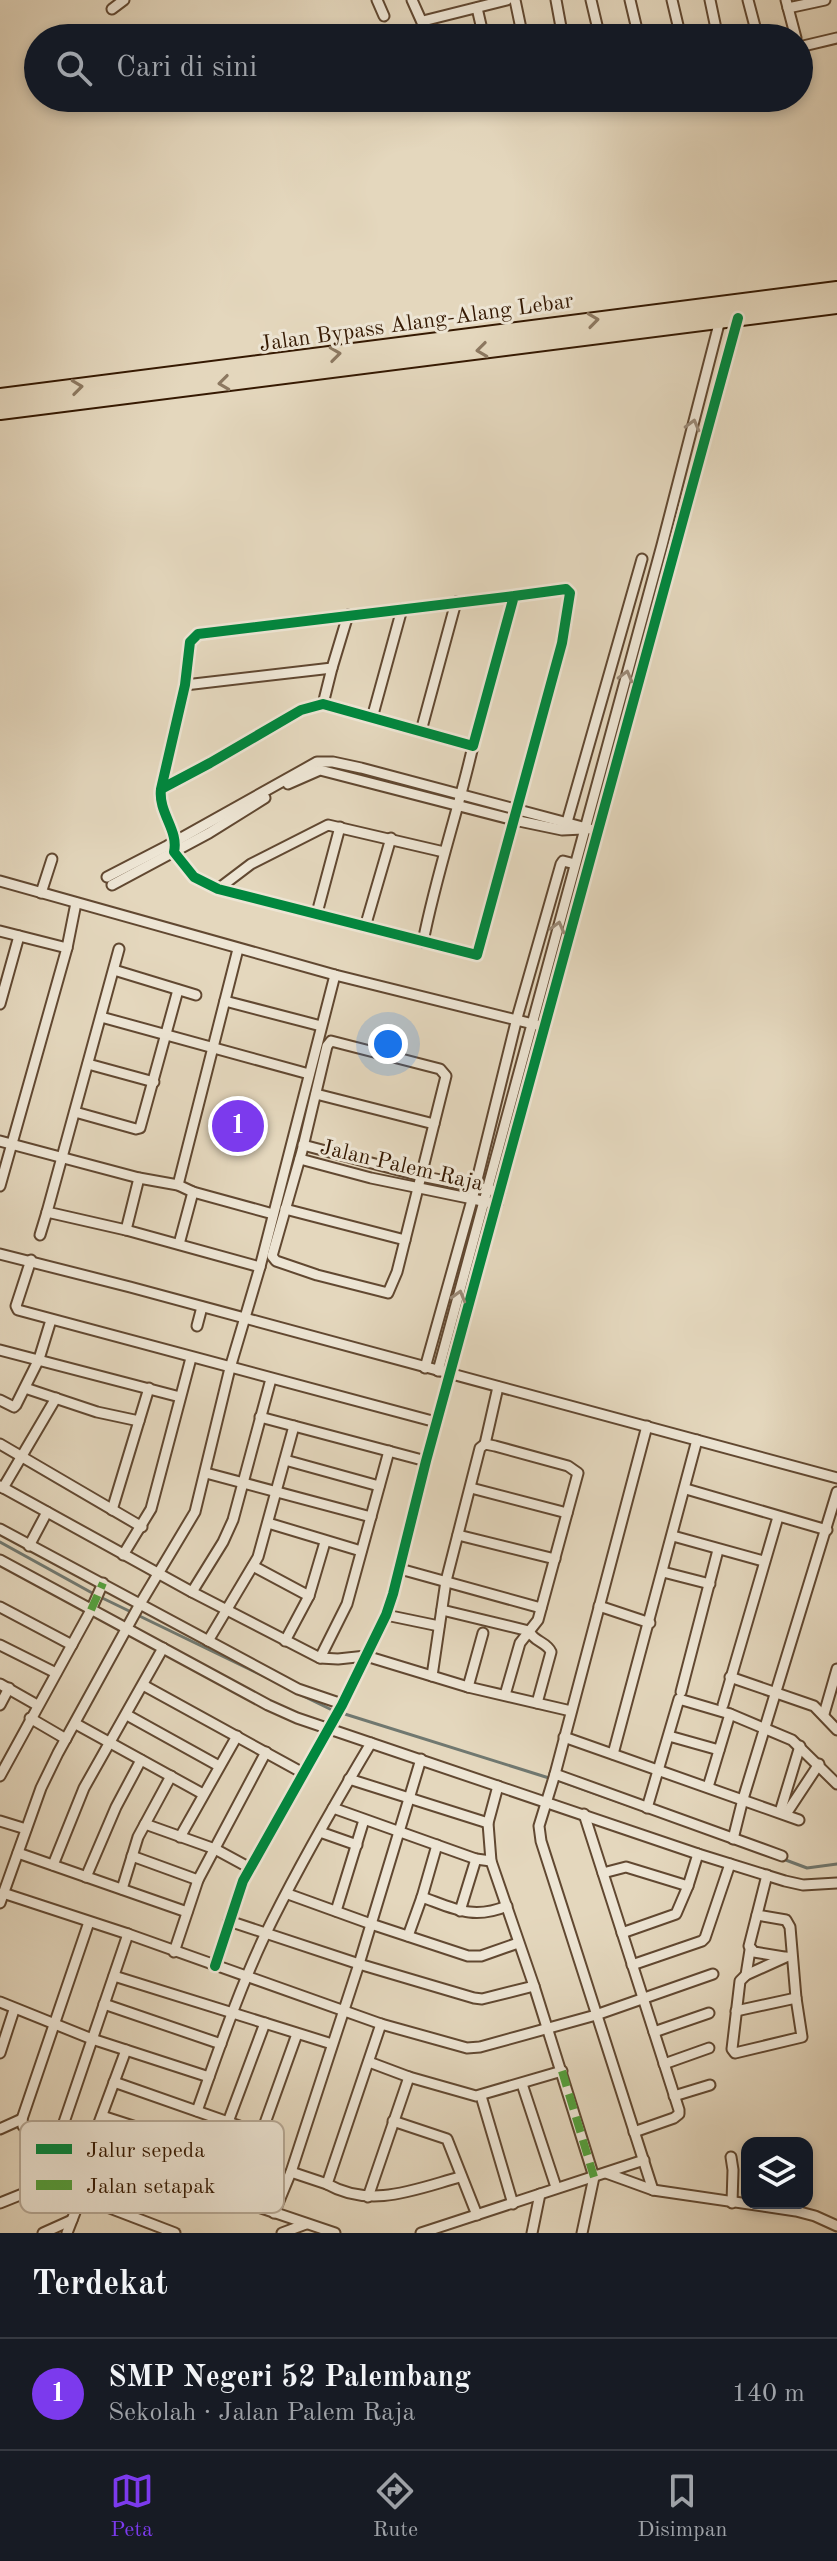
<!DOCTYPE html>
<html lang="id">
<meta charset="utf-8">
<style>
:root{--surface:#171b24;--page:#242831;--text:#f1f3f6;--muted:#9ea1a6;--line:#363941;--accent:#7c3aed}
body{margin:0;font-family:"Old Standard TT",serif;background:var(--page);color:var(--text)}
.controls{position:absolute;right:24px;bottom:24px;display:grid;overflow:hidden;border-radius:16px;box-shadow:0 4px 12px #0003}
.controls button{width:72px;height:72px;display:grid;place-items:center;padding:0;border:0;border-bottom:2px solid var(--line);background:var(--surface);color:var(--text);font:40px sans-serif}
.you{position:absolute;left:388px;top:1044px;width:28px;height:28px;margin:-20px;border:6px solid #fff;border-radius:50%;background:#1a73e8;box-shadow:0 0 0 12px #1a73e833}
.badge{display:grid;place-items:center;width:52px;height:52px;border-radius:50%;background:var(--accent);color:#fff;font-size:26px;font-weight:700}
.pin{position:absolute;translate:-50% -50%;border:4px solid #fff;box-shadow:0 2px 8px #0006}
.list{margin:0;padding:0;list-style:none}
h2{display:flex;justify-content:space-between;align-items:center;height:104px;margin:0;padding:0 32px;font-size:34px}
h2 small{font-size:26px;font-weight:400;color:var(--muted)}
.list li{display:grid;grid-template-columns:52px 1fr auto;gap:24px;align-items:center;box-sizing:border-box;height:112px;padding:0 32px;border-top:2px solid var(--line)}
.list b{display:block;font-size:30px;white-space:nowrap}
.list p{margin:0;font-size:26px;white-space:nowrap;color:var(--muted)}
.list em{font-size:26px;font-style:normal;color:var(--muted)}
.icon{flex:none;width:44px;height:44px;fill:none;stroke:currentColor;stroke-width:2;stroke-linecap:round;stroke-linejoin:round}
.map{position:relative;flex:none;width:837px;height:2233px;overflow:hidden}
.search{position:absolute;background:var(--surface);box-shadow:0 4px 12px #0003;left:24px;right:24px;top:24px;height:88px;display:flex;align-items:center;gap:20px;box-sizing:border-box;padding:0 28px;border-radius:44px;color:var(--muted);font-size:30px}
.sheet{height:216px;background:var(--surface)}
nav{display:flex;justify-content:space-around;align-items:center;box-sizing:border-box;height:112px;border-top:2px solid var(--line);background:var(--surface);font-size:22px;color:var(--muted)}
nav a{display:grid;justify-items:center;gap:4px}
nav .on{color:var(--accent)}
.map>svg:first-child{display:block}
</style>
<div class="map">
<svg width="837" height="2233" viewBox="0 0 837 2233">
<rect width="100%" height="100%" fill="#e4d7bd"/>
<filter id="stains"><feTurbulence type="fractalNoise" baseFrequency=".0025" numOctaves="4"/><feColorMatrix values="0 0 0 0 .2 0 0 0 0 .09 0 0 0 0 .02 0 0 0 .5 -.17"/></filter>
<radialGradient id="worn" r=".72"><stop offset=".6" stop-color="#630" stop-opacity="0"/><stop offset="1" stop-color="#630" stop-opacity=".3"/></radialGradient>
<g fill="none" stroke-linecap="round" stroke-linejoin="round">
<g stroke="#707870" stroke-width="3">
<polyline points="0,1542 94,1594 282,1685"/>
<polyline points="299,1694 332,1710 549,1778"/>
<polyline points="557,1780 636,1808"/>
<polyline points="783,1859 807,1868 837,1864"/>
</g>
<g stroke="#614831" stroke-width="13">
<g id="street">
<polyline points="377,0 384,16"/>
<polyline points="412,0 429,38"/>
<polyline points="515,0 523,38"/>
<polyline points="556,0 563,38"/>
<polyline points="591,0 600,38"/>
<polyline points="630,0 639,38"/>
<polyline points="672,0 681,38"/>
<polyline points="710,0 718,38"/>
<polyline points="748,0 758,38"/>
<polyline points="786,0 796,38"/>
<polyline points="477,8 484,38"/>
<polyline points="788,8 825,0"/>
<polyline points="112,9 124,0"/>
<polyline points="423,21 507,0"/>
<polyline points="799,47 837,38"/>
<polyline points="799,50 805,74"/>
<polyline points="772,98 773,102"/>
<polyline points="185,685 332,668 348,615"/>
<polyline points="323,704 332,668"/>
<polyline points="372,718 402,609"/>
<polyline points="421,731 456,602"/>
<polyline points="288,784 320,770 514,820 562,830 583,829"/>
<path d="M 161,789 L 210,763 L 301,710 L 323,704 L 473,746 L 514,596 L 198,634 L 190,642 L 185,685 L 161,789 C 158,813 179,830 174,852 L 194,877 L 218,889 L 477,955 L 562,643 L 570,593 L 566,589 L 514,596"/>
<polyline points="567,822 642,559"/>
<polyline points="107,877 167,846 317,762 333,762 361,768 590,829"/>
<polyline points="0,881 335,975 545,1027"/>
<polyline points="112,885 209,833 265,798"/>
<polyline points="218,889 251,864 328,825 444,852"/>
<polyline points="41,893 52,859"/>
<polyline points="317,913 340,827"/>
<polyline points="365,927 391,838"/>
<polyline points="0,931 67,948"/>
<path d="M 423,942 C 436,875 458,812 473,746"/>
<polyline points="119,949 47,1212 126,1230 260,1267"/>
<polyline points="114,970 196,995"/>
<polyline points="225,1001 321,1026"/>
<polyline points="0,1004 19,936"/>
<polyline points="101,1017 309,1074"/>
<polygon points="331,1041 440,1069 446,1076 397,1272 388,1293 317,1275 276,1261 272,1256 302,1151 327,1046"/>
<polyline points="88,1064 154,1082"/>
<polyline points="316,1094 434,1124"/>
<polyline points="75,1112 136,1129 140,1128 178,990"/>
<polyline points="0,1141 139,1178 178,1185 193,1192 273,1214"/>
<polyline points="303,1145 421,1176 500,1192"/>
<polyline points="300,1159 371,1178 497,1204"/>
<polyline points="178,1185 238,949"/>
<polyline points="0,1186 67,948 76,903"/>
<polyline points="285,1209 405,1240"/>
<polyline points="126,1230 139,1178"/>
<polyline points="40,1235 47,1212"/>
<polyline points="179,1244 193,1192"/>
<polyline points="0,1254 130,1287 837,1478"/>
<polyline points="31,1260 16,1306 18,1310 436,1422"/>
<polyline points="197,1326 202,1307"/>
<polyline points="0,1350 180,1397"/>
<polyline points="425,1368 472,1200 517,1018 561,864 563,861 575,864"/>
<polyline points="438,1371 662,545 720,320"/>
<polyline points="25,1388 97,1412 139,1421"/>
<polyline points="0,1400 14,1407 16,1405 39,1359 51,1320"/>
<polyline points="260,1417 426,1461"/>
<polyline points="647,1426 555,1774 539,1826 541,1841 653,2190"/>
<polyline points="0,1444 142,1527"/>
<polyline points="485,1444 498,1387"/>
<polyline points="285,1460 379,1486"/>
<polyline points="206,1473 371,1517"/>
<polyline points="0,1486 192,1592 320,1658 338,1659 366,1656 468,1687 571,1711"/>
<polyline points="3,1488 56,1398"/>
<polyline points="471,1488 567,1513"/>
<polyline points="686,1489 827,1530"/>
<polyline points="112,1510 149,1388"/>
<polyline points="268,1523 361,1551"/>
<polyline points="0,1529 298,1689 342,1704"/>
<polyline points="458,1535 555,1559"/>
<polyline points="673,1536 763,1561"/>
<polyline points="29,1546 47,1512"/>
<polyline points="123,1555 151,1509 191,1358"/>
<polyline points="0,1560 268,1705 297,1718 698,1854 785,1881 803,1885 837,1883"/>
<polyline points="253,1566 309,1596"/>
<polyline points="400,1569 541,1608"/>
<polyline points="663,1572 710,1584"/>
<polyline points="192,1592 223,1542 233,1520 271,1379"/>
<polyline points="599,1606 650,1623"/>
<polyline points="0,1607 72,1645"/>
<path d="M 442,1610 L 529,1631 C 534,1642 547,1642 551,1652 L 537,1703"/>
<polyline points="386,1615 439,1626"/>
<polyline points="208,1641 258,1557 294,1426"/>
<polyline points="285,1641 309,1596 325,1542"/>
<polyline points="0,1645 56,1673"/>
<polyline points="320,1658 347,1604 389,1451"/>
<polyline points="432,1676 446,1581 480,1448 485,1444 495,1446 568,1466 578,1473 538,1620 520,1643 505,1695"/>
<polyline points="730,1677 814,1706 837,1730"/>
<polyline points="0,1684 37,1705"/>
<polyline points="143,1685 303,1773"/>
<polyline points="468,1687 483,1633"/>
<polyline points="681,1692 718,1550"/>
<polyline points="0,1705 9,1688"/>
<polyline points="723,1705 778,1517"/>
<polyline points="824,1714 837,1669"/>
<polyline points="127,1715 219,1766"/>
<polyline points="30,1718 66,1739"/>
<polyline points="76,1724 203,1794"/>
<polyline points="669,1736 719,1750"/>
<polyline points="564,1737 799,1820"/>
<polyline points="613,1754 697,1440"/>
<polyline points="555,1774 782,1856"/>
<polyline points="0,1776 91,1610 103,1583"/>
<polyline points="349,1779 488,1823"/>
<polyline points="498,1786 488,1823 491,1861 534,1986 594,2177 582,2233"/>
<polyline points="708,1787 730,1714"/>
<polyline points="333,1808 476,1859 491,1861"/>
<polyline points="647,1808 679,1699 730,1714 792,1740 837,1784"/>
<polyline points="780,1812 800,1746"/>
<polyline points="584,1814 679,2110 679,2114 674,2118 634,2132"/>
<polyline points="786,1814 819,1764"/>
<polyline points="0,1821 26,1829"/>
<polyline points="145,1824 215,1849 250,1868"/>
<polyline points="320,1832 357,1845"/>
<polyline points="180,1837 237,1736"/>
<polyline points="733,1839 743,1799 837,1492"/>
<polyline points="18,1853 187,1912"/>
<polyline points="132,1856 198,1880"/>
<polyline points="53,1865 84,1788 163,1648"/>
<polyline points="603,1873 626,1867 688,1886"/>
<polyline points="767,1875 749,1946 754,1952 784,1957"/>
<polyline points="86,1877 116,1807 141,1760"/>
<polyline points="122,1889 138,1837 171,1776"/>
<polyline points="3,1893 128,1934 381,2024 467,2048 480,2047 596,2015 713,1974"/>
<polyline points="288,1894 371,1924 468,1956 481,1956 518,1943"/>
<path d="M 422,1897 C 455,1909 473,1920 507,1906"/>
<polyline points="0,1903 41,1788 58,1753 140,1604 195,1512 230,1368 260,1267 335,975"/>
<polyline points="336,1911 364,1820"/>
<polyline points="460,1911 476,1859"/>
<polyline points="757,1915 786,1920 790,1927 796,1998 802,2037 735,2053 732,2049 740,1981 746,1975 786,1957"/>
<polyline points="229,1921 359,1964 474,1998 482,1999 534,1986"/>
<polyline points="89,1922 22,2119 23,2126 29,2131 90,2147 96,2152 335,2233"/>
<polyline points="622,1933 676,1914 688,1886 698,1854"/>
<polyline points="408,1936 422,1897 437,1845"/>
<polyline points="174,1952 198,1880 266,1752"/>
<polyline points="632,1965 702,1941 705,1938 730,1864"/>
<polyline points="215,1966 243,1881 342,1705 386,1615 393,1594 426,1461 738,318"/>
<polyline points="746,1975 750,1950"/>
<polyline points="114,1976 332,2044"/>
<polyline points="0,2002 92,2039 209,2077"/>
<polyline points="104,2004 221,2044"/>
<polyline points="736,2011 796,1998"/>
<path d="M 381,2024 L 327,2184 C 371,2209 416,2189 460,2177"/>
<polyline points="654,2032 709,2013"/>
<polyline points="0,2053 14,2010"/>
<polyline points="369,2062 409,2077 476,2096 562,2071"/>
<polyline points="664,2064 709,2048"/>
<polyline points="114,2082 262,2134"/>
<polyline points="522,2084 556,2187"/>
<polyline points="481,2096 513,2204"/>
<polyline points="674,2096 710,2085"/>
<path d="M 197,2111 C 218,2052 238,1992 265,1935 C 297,1869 334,1805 371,1743"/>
<polyline points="102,2116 251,2164"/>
<polyline points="393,2121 447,2139 477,2215"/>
<polyline points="228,2122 265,2023"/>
<polyline points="0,2129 22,2119"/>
<polyline points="59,2137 128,1934"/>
<polyline points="90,2147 126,2050"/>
<polyline points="731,2157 733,2170 732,2203"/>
<polyline points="291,2172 327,2184"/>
<polyline points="606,2173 653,2190 796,2211 815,2216 837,2226"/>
<polyline points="81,2197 175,2233"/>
<polyline points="368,2197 409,2077"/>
<polyline points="237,2201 297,2034"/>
<polyline points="0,2203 87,2168"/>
<polyline points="274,2213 291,2172 359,1964 421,1759"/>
<polyline points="43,2233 72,2220"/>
<polyline points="67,2233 81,2197 87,2168 96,2152"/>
<polyline points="282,2233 306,2224"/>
<polyline points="421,2233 644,2160"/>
<polyline points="532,2233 540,2194"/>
</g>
</g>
<g stroke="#351902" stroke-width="20">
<g id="highway">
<polyline points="0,397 837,290"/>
<polyline points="0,411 837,305"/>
</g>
</g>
<use href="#street" stroke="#ede5d4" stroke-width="9"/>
<use href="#highway" stroke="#e4d7bd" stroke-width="16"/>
<g stroke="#53a13d" stroke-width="8" stroke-dasharray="16 8" stroke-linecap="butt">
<polyline points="91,1610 103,1583"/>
<polyline points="562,2071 594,2177"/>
</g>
<g stroke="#ede5d4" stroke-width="15">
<g id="cycleway">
<path d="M 161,789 L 210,763 L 301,710 L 323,704 L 473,746 L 514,596 L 198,634 L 190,642 L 185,685 L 161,789 C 158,813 179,830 174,852 L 194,877 L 218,889 L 477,955 L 562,643 L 570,593 L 566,589 L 514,596"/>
<polyline points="215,1966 243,1881 342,1705 386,1615 393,1594 426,1461 738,318"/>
</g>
</g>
<use href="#cycleway" stroke="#00873e" stroke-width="10"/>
</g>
<defs><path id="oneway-chevron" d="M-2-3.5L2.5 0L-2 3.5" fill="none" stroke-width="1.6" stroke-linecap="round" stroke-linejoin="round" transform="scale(2)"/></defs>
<g stroke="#8c7860">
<use href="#oneway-chevron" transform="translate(593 320) rotate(-8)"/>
<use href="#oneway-chevron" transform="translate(482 350) rotate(173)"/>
<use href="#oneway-chevron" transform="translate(335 354) rotate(-7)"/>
<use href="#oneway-chevron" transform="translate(224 383) rotate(173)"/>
<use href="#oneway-chevron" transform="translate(77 387) rotate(-7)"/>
</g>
<g stroke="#9a8976">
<use href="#oneway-chevron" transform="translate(693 425) rotate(-75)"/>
<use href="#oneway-chevron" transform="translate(626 676) rotate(-75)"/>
<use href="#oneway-chevron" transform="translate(558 927) rotate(-75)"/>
<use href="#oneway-chevron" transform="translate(459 1296) rotate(-74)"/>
</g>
<g text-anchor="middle" stroke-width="6" stroke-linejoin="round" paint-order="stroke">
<g font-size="22" fill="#351902" stroke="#ede5d4">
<text transform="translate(416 321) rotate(-8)" y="8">Jalan Bypass Alang-Alang Lebar</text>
<text transform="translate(402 1164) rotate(13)" y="8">Jalan Palem Raja</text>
</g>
</g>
<rect x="20" y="2121" width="264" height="92" rx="12" fill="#ede5d4" stroke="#b6a895" stroke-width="2"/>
<rect x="36" y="2144" width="36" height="10" fill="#00873e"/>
<rect x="36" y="2180" width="36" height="10" fill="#53a13d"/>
<g font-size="22" fill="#351902">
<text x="86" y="2157">Jalur sepeda</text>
<text x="86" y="2193">Jalan setapak</text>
</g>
<rect width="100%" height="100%" filter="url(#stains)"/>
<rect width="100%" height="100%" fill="url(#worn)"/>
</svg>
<div class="controls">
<button><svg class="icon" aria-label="layers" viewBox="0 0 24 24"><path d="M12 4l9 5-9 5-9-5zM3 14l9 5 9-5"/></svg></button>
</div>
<div class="you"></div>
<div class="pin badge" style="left:238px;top:1126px">1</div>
<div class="search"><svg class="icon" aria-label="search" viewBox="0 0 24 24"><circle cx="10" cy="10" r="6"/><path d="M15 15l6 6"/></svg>Cari di sini</div>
</div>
<section class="sheet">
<h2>Terdekat<small></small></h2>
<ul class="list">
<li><span class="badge">1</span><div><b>SMP Negeri 52 Palembang</b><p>Sekolah · Jalan Palem Raja</p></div><em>140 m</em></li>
</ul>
</section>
<nav>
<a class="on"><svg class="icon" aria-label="map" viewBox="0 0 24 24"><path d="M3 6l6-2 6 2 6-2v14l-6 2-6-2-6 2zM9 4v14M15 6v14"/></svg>Peta</a>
<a><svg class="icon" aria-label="directions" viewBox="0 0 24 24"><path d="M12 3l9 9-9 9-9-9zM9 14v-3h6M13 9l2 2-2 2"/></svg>Rute</a>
<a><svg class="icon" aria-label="saved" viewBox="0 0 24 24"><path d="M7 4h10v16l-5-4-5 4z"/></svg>Disimpan</a>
</nav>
